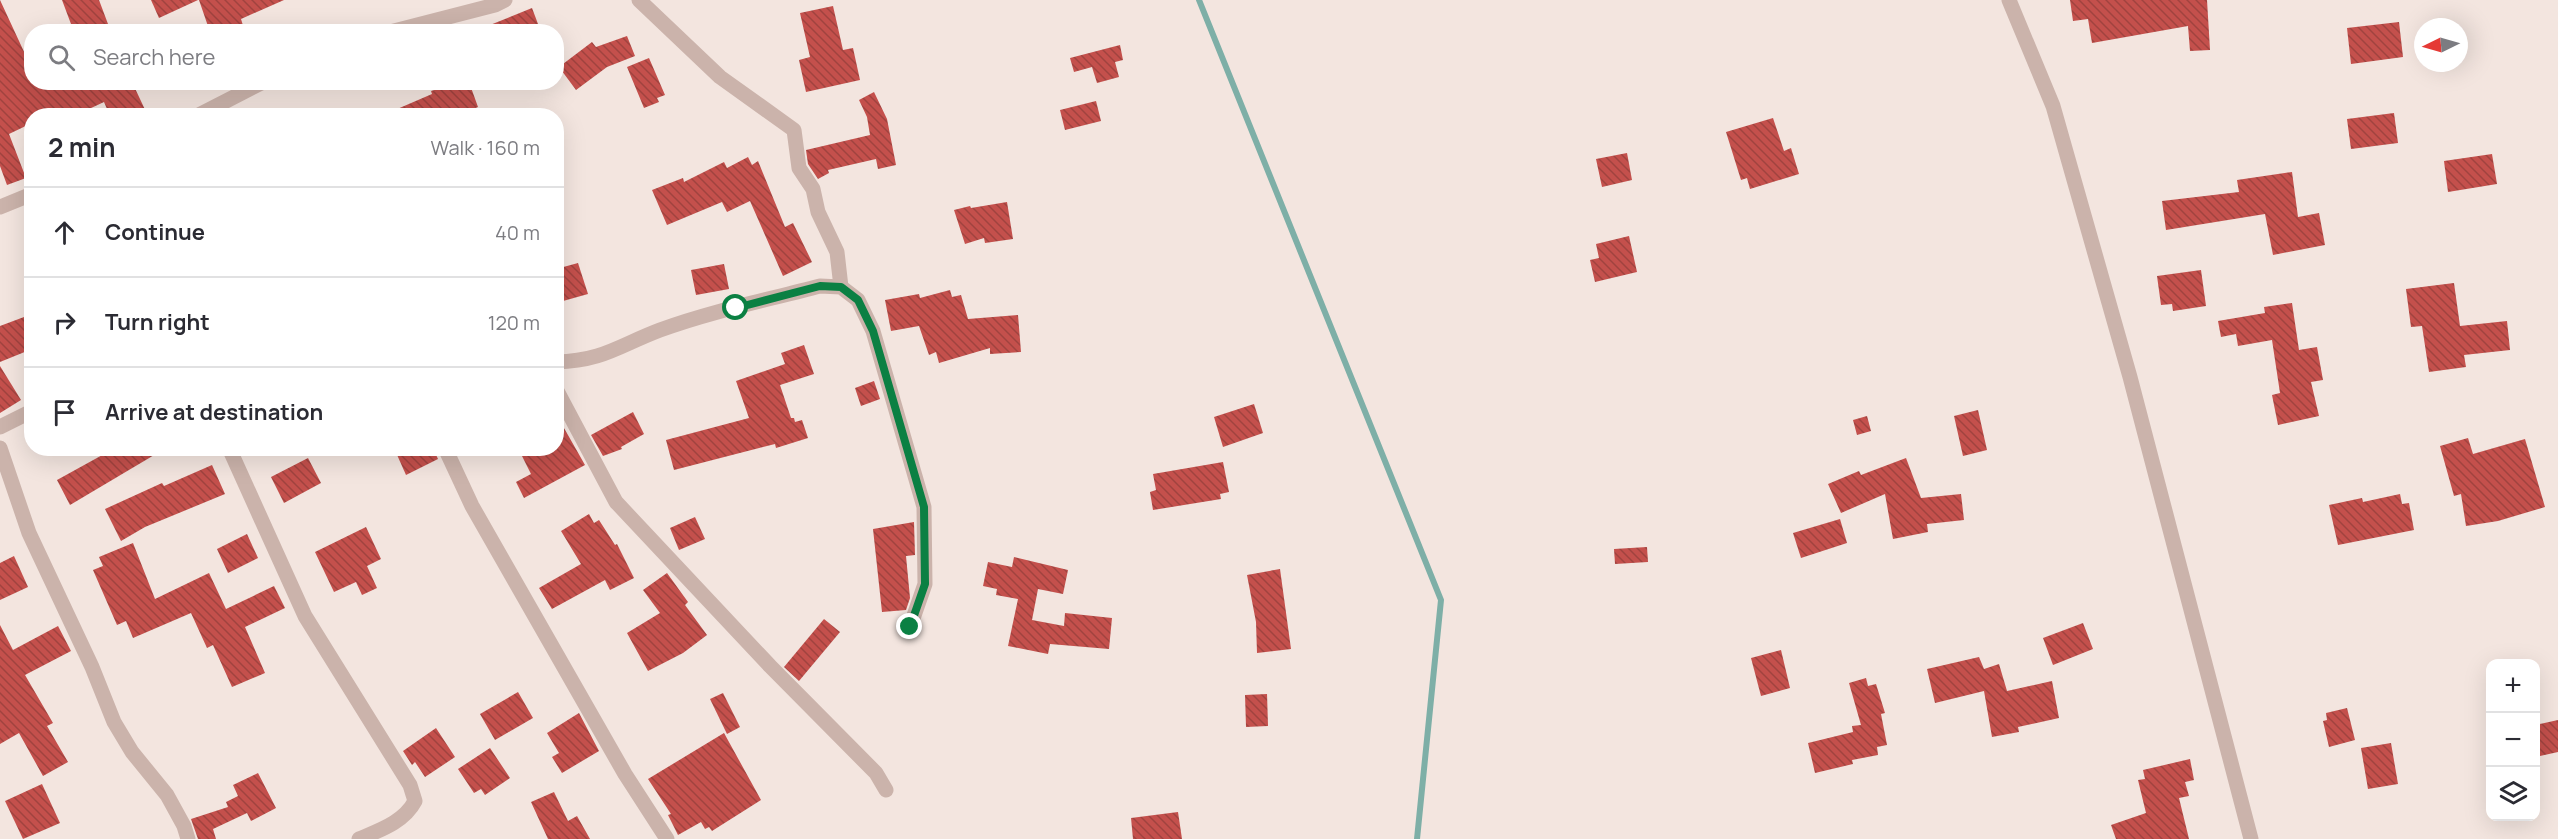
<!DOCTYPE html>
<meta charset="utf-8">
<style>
:root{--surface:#fff;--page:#f2f2f3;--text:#2b2b33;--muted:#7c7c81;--line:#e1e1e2}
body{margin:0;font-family:Manrope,sans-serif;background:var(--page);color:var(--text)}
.controls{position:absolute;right:18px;bottom:18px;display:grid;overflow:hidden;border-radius:12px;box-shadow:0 6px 24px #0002}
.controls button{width:54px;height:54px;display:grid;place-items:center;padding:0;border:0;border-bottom:2px solid var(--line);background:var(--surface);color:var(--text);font:30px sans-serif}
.compass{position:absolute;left:2414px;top:18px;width:54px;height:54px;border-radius:50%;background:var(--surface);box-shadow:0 6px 24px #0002;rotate:265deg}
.stop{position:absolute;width:18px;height:18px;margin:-14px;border:4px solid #0b8043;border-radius:50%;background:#fff}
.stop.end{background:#0b8043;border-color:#fff;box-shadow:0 2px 6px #0008}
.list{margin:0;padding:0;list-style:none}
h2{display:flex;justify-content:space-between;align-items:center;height:78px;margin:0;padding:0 24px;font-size:26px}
h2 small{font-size:20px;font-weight:400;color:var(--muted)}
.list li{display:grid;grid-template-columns:39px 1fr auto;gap:18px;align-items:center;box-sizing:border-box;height:90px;padding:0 24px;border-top:2px solid var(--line)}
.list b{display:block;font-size:22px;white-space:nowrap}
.list em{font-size:20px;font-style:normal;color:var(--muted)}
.icon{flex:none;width:33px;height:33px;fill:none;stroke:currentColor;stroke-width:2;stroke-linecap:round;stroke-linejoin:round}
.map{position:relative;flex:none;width:2558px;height:839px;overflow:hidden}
.search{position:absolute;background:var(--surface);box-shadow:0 6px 24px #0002;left:24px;top:24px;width:540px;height:66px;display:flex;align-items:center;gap:15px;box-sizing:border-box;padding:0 21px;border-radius:24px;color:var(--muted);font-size:22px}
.panel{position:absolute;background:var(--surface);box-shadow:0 6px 24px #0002;left:24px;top:108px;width:540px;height:348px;border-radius:24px}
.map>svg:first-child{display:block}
</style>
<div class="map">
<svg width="2558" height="839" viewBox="0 0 2558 839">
<defs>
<pattern id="building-back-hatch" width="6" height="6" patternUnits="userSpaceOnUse" patternTransform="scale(1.5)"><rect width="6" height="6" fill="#c4504c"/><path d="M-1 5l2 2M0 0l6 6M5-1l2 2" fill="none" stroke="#a0433f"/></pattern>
</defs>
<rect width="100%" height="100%" fill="#f3e5df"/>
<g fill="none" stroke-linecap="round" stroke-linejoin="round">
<polyline stroke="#7eafa7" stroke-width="6" points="1199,0 1441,600 1417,839"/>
</g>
<g fill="url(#building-back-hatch)">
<polygon points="0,0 32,69 32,82 132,82 148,116 110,116 104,102 74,116 32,116 32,123 9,134 26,178 7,185 0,166"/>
<polygon points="62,0 99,0 111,32 74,32"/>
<polygon points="151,0 198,0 159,18"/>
<polygon points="199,0 284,0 241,19 245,32 210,32"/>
<polygon points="2070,0 2207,0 2210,50 2190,51 2188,26 2092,43 2088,19 2073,21"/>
<polygon points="833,6 843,50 853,48 860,80 806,92 799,60 810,57 800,13"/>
<polygon points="532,8 541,32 475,32 475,31"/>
<polygon points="2399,22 2403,57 2351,64 2347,28"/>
<polygon points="627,36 635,56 607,67 576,90 559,67 592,42 596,47"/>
<polygon points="1120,45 1123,60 1115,62 1119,77 1097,83 1092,67 1074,72 1070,58"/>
<polygon points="649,58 665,95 657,98 659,102 644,108 627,67"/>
<polygon points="439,82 469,82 478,107 456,116 381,116 432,94 431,91 441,88"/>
<polygon points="874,92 887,119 896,165 878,169 876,159 828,170 829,173 818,179 808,164 806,150 870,135 867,117 859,100"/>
<polygon points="1096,101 1101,121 1065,130 1060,110"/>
<polygon points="2394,113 2398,143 2351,149 2347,119"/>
<polygon points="1773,118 1784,151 1791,148 1799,174 1750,189 1747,178 1741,180 1726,132"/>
<polygon points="1627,153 1632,180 1602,187 1596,159"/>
<polygon points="2492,154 2497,184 2448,192 2444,161"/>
<polygon points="748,157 752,165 758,161 785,227 793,223 812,262 783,276 750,201 727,212 722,202 667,225 652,190 683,178 684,182 724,162 727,168"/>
<polygon points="2292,172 2298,217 2319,213 2325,245 2273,255 2265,214 2166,230 2162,201 2239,192 2237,180"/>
<polygon points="1007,202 1013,239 985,243 984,238 965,244 954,210 970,206 971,208"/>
<polygon points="1629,236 1637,272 1595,282 1590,260 1599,258 1596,244"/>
<polygon points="578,263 588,294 556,303 556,269"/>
<polygon points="724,264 729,289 696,295 691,270"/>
<polygon points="2201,270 2206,306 2173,311 2172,304 2161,305 2157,276"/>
<polygon points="2454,283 2460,326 2507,321 2510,350 2464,355 2466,367 2429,372 2422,326 2411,327 2406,289"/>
<polygon points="950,290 952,297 961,295 968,319 1018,315 1021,352 990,354 990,348 939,363 936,352 929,355 919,326 891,331 885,300 919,294 920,298"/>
<polygon points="2292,303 2299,350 2317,347 2323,380 2311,382 2319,416 2278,425 2272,395 2280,393 2272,340 2238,346 2236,334 2221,337 2218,321 2265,313 2264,307"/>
<polygon points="32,314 32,349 0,362 0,326"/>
<polygon points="804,345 814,374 780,385 791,418 794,418 795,422 802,420 808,438 776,448 775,444 674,470 666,440 749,418 736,381 785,364 781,353"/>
<polygon points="0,366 21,400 0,413"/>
<polygon points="874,381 880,399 861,406 855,388"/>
<polygon points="1254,404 1263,433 1223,447 1214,417"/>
<polygon points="1978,410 1987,450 1963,456 1954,416"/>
<polygon points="633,412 644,434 621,447 622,449 603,456 591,435"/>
<polygon points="556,414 585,465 524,498 516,482 531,474 518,448 556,448"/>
<polygon points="1867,416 1871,431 1857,435 1853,420"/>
<polygon points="2468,438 2473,454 2525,439 2545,507 2498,521 2466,526 2461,494 2454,496 2440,446"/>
<polygon points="115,448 166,448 70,505 57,480"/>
<polygon points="394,448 433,448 438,459 406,475"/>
<polygon points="308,458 321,483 284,503 271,477"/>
<polygon points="1906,458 1921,498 1961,494 1964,520 1927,524 1928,532 1893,539 1885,494 1841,513 1828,484 1859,471 1861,475"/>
<polygon points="1223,462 1229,492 1220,494 1221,499 1153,510 1150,492 1156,490 1153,474"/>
<polygon points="212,465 225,494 145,527 121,541 105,509 162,483 164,486"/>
<polygon points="2400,494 2402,504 2409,503 2414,530 2338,545 2329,505 2362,498 2363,502"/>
<polygon points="589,514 594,523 599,520 615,545 617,544 634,578 610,590 605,580 552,609 539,588 581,564 561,531"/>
<polygon points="695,517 705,539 679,550 670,528"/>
<polygon points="1840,519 1847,543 1801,558 1793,533"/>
<polygon points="914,522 915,555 906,556 910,598 906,610 882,612 873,529"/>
<polygon points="366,527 381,559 367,566 377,588 362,595 356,582 334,592 315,552"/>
<polygon points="247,534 258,558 228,573 217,549"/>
<polygon points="133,543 155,599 209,573 226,609 274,586 285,608 245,627 265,673 232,687 213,645 207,648 191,613 133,638 126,621 117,625 93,570 103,566 99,557"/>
<polygon points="1647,547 1648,562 1615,564 1614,549"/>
<polygon points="14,556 28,587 0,600 0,563"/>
<polygon points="1014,557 1068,570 1063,594 1038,589 1032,620 1064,626 1065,613 1112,618 1109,649 1050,644 1048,654 1008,646 1018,599 996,595 997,589 983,586 988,562 1012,567"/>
<polygon points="1280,569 1291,649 1257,653 1256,622 1247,575"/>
<polygon points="667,573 688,602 685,605 707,635 683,653 648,671 627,633 660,613 643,590"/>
<polygon points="824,619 840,632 799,681 784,667"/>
<polygon points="2083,623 2093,649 2053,665 2043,638"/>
<polygon points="0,625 13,650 58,626 71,651 25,675 53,723 47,726 68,762 43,776 19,733 0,744"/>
<polygon points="1781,650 1790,688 1761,696 1751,658"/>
<polygon points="1979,657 1984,669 1999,664 2007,691 2052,681 2059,718 2018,727 2019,732 1992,737 1984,691 1935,703 1927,669"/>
<polygon points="1866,678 1868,686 1876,684 1885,713 1881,714 1887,745 1877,747 1878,755 1852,760 1853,764 1815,773 1808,743 1853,732 1852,726 1861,725 1849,683"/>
<polygon points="518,692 533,718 495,740 480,714"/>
<polygon points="723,693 740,727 727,734 710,699"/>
<polygon points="1267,694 1268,726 1246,727 1245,695"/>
<polygon points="2347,708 2355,740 2329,747 2323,721 2327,720 2326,713"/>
<polygon points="579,713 599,751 562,773 552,757 559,753 547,733"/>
<polygon points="2558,720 2558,752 2540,756 2535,738 2535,725"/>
<polygon points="436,728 455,757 425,777 415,762 412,765 403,751"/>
<polygon points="724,733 761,800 712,831 709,827 705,829 701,822 678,835 668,815 671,814 648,779"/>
<polygon points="2391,743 2398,784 2368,789 2361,748"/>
<polygon points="490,748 510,778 485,795 481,789 474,793 458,769"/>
<polygon points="2190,759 2194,780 2185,782 2189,796 2179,798 2189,839 2116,839 2111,825 2146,813 2138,780 2145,779 2143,770"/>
<polygon points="258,773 276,808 251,821 247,813 213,829 216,839 198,839 191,819 228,807 226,802 238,796 233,785"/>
<polygon points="42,784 60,823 23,839 5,801"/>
<polygon points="554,792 568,821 577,816 590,839 548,839 531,802"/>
<polygon points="1178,812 1182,839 1133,839 1131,818"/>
</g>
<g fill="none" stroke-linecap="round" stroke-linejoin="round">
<g stroke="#cbb3ab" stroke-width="15">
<polyline points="639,0 720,77 794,130 799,168 813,189 818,212 837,252 841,287"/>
<polyline points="2009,0 2053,106 2130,377 2251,839"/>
<polyline points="390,32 495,5 505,0"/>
<polyline points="197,116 263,82"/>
<polyline points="0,207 32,194"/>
<path d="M 556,362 C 603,361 620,345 660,330 C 712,311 767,300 820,286 L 841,287 L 858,300 L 873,331 L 924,507 L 925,584 L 910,627"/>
<polyline points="556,389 616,502 770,666 876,773 886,790"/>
<polyline points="0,427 32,411"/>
<polyline points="0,448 29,533 92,667 114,722 132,752 167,795 184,826 188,839"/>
<path d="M 229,448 L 305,616 L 410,785 L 415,801 C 404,822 380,830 359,839"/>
<polyline points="445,448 472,506 625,774 667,839"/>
</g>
</g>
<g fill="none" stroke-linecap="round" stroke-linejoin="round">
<polyline stroke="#0b8043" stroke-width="8" points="736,308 820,286 841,287 858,300 873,331 924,507 925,584 910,627"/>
</g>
</svg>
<div class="controls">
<button>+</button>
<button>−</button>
<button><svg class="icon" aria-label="layers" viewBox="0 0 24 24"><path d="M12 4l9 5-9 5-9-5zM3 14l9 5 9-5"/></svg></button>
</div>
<svg class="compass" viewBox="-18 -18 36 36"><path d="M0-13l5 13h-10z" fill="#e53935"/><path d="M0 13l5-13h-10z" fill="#7c7c81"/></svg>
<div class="stop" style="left:736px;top:308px"></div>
<div class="stop end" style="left:910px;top:627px"></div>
<div class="search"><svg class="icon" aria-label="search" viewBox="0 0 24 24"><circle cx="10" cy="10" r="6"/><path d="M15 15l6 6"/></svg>Search here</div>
<section class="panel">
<h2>2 min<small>Walk · 160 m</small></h2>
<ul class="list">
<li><svg class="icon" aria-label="ahead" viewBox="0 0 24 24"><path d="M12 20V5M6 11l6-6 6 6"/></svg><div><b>Continue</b></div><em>40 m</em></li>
<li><svg class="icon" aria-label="right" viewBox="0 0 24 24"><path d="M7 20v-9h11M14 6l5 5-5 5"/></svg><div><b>Turn right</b></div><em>120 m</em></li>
<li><svg class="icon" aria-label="arrive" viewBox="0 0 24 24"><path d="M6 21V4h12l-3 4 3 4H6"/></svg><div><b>Arrive at destination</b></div></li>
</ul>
</section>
</div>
